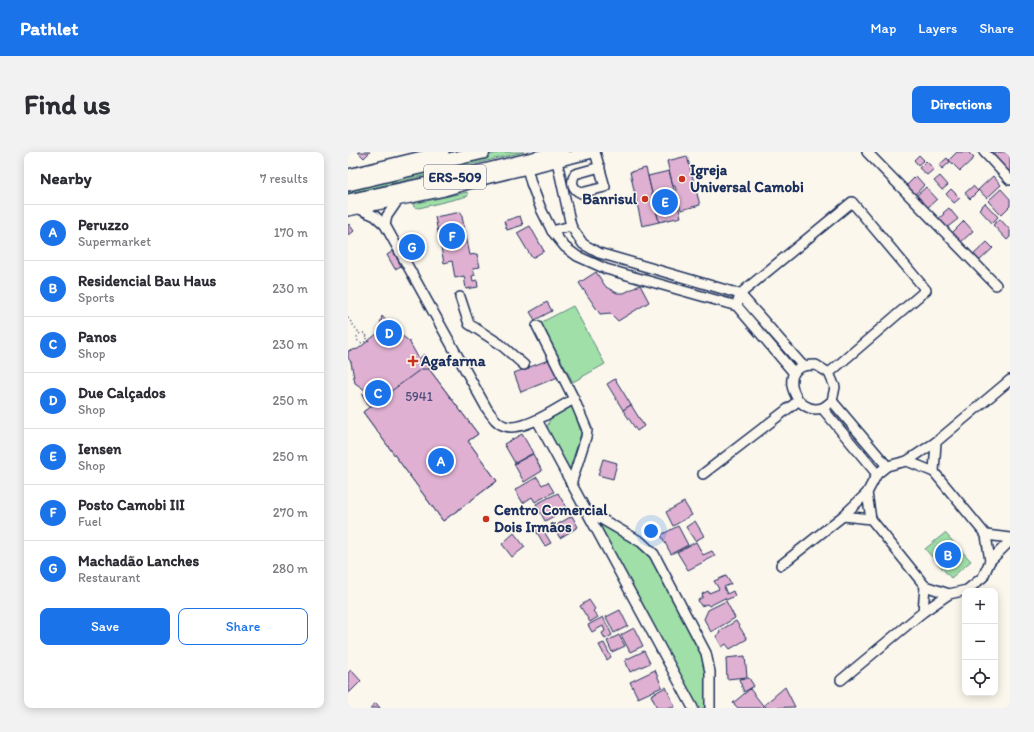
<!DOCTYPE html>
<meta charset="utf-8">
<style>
:root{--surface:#fff;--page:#f2f2f3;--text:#2b2b33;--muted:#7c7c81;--line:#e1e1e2;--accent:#1a73e8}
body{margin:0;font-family:Itim,sans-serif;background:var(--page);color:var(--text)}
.controls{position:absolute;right:12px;bottom:12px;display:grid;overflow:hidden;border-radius:8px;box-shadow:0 2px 10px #0003}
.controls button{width:36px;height:36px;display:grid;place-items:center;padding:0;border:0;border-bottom:1px solid var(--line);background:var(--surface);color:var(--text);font:20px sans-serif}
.you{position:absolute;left:303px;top:379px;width:14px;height:14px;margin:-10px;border:3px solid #fff;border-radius:50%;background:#1a73e8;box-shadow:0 0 0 6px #1a73e833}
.badge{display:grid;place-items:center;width:26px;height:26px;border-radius:50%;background:var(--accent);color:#fff;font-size:13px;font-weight:700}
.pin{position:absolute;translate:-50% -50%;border:2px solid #fff;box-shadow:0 1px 4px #0006}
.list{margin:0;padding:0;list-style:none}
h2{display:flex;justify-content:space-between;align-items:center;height:52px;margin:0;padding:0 16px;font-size:17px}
h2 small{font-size:13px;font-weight:400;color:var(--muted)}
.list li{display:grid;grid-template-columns:26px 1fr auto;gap:12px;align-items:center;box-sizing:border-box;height:56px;padding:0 16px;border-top:1px solid var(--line)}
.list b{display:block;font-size:15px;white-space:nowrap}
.list p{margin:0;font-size:13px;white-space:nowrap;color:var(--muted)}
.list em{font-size:13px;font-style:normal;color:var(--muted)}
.actions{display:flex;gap:8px;padding:12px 16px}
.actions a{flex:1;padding:9px 0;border:1px solid var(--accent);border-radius:8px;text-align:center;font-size:14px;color:var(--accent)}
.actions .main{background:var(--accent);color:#fff}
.icon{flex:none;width:22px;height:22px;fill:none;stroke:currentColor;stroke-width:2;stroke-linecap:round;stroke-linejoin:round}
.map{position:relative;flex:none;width:662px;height:556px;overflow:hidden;border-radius:8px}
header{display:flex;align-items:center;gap:24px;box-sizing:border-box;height:56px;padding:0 20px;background:var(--accent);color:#fff}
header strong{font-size:19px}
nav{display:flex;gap:22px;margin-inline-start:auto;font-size:14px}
.intro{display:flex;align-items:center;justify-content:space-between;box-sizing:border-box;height:96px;padding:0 24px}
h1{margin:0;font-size:28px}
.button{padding:10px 18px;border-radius:8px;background:var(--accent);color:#fff;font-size:14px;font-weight:700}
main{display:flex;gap:24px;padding:0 24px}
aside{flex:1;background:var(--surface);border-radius:8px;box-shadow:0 2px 10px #0003}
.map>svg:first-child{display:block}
</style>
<header>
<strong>Pathlet</strong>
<nav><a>Map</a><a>Layers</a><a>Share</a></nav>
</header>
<div class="intro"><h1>Find us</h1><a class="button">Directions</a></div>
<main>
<aside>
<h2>Nearby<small>7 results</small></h2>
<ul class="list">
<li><span class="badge">A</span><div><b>Peruzzo</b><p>Supermarket</p></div><em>170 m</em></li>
<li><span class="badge">B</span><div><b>Residencial Bau Haus</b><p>Sports</p></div><em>230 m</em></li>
<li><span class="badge">C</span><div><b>Panos</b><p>Shop</p></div><em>230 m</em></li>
<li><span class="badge">D</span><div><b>Due Calçados</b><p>Shop</p></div><em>250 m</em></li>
<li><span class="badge">E</span><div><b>Iensen</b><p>Shop</p></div><em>250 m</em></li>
<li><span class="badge">F</span><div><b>Posto Camobi III</b><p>Fuel</p></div><em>270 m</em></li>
<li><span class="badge">G</span><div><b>Machadão Lanches</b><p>Restaurant</p></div><em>280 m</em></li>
</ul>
<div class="actions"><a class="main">Save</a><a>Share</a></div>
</aside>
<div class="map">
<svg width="662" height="556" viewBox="0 0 662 556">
<rect width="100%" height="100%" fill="#fbf7ec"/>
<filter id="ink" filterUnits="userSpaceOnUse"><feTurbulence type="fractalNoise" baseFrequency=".025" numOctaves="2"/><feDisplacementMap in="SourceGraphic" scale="8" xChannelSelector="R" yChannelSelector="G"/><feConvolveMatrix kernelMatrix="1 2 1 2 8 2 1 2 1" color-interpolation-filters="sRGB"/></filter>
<g filter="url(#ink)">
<g fill="#a0dfa7" stroke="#5e8782">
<polygon points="154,0 176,0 0,42 0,36"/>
<polygon points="119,40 120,44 116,45 71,56 66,55 65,52"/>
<polygon points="225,154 257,212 225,230 192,171"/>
<polygon points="225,254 233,281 222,320 198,278 202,267"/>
<path d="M 247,368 C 268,380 290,390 305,409 L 353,499 L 358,516 L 357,556 L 348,556 Z"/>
<polygon points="597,381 623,409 603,426 577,397"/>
</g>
<g fill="#dfb0d1" stroke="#1b2f5e">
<polygon points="10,0 22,0 16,6"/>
<polygon points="609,0 620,0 626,6 612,19 601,8"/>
<polygon points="641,0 662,0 662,22"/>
<polygon points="571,3 576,8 570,13 566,8"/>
<polygon points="339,4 352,53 333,58 327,34 325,34 319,9"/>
<polygon points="599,6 602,10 594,17 591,13"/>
<polygon points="578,9 586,17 579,23 571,16"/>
<polygon points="298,16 311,70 294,74 282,20"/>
<polygon points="321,19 333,65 311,70 300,24"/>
<polygon points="568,24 576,33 566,44 557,35"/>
<polygon points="592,24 600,33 594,38 586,29"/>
<polygon points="645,24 653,33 639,46 630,38"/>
<polygon points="625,34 630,39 622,47 617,41"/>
<polygon points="578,35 589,47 579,56 568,44"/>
<polygon points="603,37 612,46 606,51 598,42"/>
<polygon points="653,37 662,47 662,54 653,63 640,49"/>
<polygon points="637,51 650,65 644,71 631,57"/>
<polygon points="601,56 610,67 597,77 589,68 596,62 595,61"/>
<polygon points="113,60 122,103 129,102 132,115 125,116 127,123 124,124 125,129 129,128 130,135 118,137 116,124 107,126 104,109 96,111 87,65"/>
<polygon points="172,64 175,73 159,78 156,69"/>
<polygon points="652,67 662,78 662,85 659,88 645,73"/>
<polygon points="616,69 625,79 612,91 603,82"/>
<polygon points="1,72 6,79 0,84 0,73"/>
<polygon points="182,74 196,99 184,106 169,81"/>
<polygon points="639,90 645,96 630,110 624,104"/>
<polygon points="64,91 69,96 64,100 60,94"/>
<polygon points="45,99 53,114 47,117 39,103"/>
<polygon points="248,120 258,135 269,141 276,141 292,133 301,150 270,169 262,161 252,162 231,131"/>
<polygon points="199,150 204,159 187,168 182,160"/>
<polygon points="34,164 45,177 61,189 71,207 76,202 85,214 81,217 130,282 120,289 149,329 95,369 15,260 22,255 14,243 20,240 7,231 3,210 0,206 0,199 10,197 30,181"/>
<polygon points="203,207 210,225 173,240 166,221"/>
<polygon points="73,217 81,217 130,282 120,289 149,329 95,369 15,260"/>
<polygon points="267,227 283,253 275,258 259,232"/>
<polygon points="283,253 296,274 289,279 275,258"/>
<polygon points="174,282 185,301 167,311 156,292"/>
<polygon points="185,302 194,319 176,330 166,312"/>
<polygon points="255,307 269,311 265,327 250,323"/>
<polygon points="189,325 194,333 200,330 206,340 187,350 184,345 175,351 167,338"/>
<polygon points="210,341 219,357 197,369 188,352"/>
<polygon points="336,350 344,363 325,374 318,360"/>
<polygon points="224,364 230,375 212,386 205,375"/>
<polygon points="347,369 356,384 347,389 338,375"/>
<polygon points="192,373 203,391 197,394 187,377"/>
<polygon points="330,374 340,393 323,402 313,383"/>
<polygon points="166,381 177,395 164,405 154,392"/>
<polygon points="348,390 355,403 364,399 367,404 340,418 329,400"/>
<polygon points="378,424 383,432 376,435 379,442 385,439 387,444 378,448 377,446 361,454 359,452 353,454 350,448 355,445 354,442 360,439 361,441 371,437 366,429"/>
<polygon points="241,448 247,457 245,459 250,465 242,470 232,454"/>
<polygon points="378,449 387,466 363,480 356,467 360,458"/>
<polygon points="272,458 280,474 266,481 258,465"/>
<polygon points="255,465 264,483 257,487 254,481 257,479 255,474 244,480 240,473"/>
<polygon points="388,469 399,487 382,497 378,492 374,495 368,484 372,481 371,479"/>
<polygon points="286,476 295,494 282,500 273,483"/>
<polygon points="271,483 277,494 264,500 259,489"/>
<polygon points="256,491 263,505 259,508 251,493"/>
<polygon points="296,499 302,511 282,520 277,508"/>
<polygon points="397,504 399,525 379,527 378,506"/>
<polygon points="3,518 13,529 0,542 0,521"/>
<polygon points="307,518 314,535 290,546 282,530"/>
<polygon points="401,526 406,534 396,540 391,527"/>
<polygon points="318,535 327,555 324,556 309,556 303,543"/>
<polygon points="437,535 447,555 419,556 416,553"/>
<polygon points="402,537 417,556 390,556 385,551"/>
<polygon points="28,551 32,556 22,556"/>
</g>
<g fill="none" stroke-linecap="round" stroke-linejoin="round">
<g stroke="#1b2f5e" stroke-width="12">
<g id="minor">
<path d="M 247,0 L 257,35 L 233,41 C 225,37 222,31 227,22 L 252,15"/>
<polyline points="519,0 648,133"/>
<polyline points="636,0 662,28"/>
<polyline points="209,9 223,74 235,92 251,101 392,142 455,214"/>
<polyline points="179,16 183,31 193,57 204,79 217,95 229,104 258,117 389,154 446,221"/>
<path d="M 9,56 L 27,64 L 37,73 L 139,257 C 144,264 149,272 157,274 C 176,280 209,256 226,247"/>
<polyline points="37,73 39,64 50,48"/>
<polyline points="204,79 223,74"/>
<polyline points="112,145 121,172 152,192 176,213"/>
<polyline points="389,154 392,142 504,50 578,138 481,221"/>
<polyline points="189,174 226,247 239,278 238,285 223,332"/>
<path d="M 468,213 L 481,221 L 487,235 L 484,249 C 481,251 477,255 474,256 C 448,264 431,219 456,214 C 460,213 464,213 468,213 Z"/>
<polyline points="484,249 539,314"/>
<polyline points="474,256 529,322"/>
<polyline points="189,268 345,556"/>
<polyline points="586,320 588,290"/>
<polyline points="355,322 450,249"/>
<polyline points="519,341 523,367 577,434 601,442 619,438 635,425 642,409 638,383 586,320 559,309"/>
<polyline points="238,358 293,390 306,402 358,501 362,520 362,556"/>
<polyline points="495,364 523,367"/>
<polyline points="638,383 662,386"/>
<polyline points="642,409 662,389"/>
<polyline points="433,413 495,364 519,341 529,322 539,314 559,309 588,290 662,228"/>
<polyline points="575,460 577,434"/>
<polyline points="493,528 575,460 601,442"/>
</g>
</g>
<g stroke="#1b2f5e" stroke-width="14">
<g id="major">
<polyline points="0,23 95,0"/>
<polyline points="0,58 96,38 138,26 245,0"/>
</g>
</g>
<g stroke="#1b2f5e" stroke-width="16">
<g id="highway">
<polyline points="0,32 135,0"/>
<polyline points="0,49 94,29 214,0"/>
</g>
</g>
<g stroke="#1b2f5e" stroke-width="1.5" stroke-dasharray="1 3" stroke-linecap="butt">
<polyline points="0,166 12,182"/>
<circle cx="14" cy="186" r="5"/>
</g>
<use href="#minor" stroke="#fbf7ec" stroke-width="9"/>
<use href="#major" stroke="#fbf7ec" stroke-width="11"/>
<use href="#highway" stroke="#fbf7ec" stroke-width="13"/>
</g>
</g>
<g fill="#c8321e" stroke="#fbf7ec" stroke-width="1.5">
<circle cx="334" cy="27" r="4"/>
<circle cx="297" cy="47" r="4"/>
<path d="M63 203h4v4h4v4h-4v4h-4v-4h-4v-4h4z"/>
<circle cx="138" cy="367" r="4"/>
</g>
<g text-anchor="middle" stroke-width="3" stroke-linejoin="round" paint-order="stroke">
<g font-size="13" fill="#4c4f7b">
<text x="71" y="249">5941</text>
</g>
<rect fill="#fbf7ec" stroke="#5e6b89" stroke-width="1" x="76" y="13" width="62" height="24" rx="3"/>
<g font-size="14" font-weight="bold" fill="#1b2f5e">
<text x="107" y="30">ERS-509</text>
</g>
<g font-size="15" font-weight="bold" fill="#1b2f5e" stroke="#fbf7ec" text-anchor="start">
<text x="342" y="23">Igreja<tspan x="342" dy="17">Universal Camobi</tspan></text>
<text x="289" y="52" text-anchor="end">Banrisul</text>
<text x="73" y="214">Agafarma</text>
<text x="146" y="363">Centro Comercial<tspan x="146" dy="17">Dois Irmãos</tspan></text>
</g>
</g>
</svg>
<div class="controls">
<button>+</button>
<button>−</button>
<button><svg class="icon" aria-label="locate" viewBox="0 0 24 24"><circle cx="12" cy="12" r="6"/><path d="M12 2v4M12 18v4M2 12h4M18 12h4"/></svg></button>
</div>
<div class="you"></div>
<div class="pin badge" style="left:93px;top:309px">A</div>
<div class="pin badge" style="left:600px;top:403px">B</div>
<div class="pin badge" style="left:30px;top:241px">C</div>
<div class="pin badge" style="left:41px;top:181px">D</div>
<div class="pin badge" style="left:317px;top:50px">E</div>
<div class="pin badge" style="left:104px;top:84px">F</div>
<div class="pin badge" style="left:64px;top:95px">G</div>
</div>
</main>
